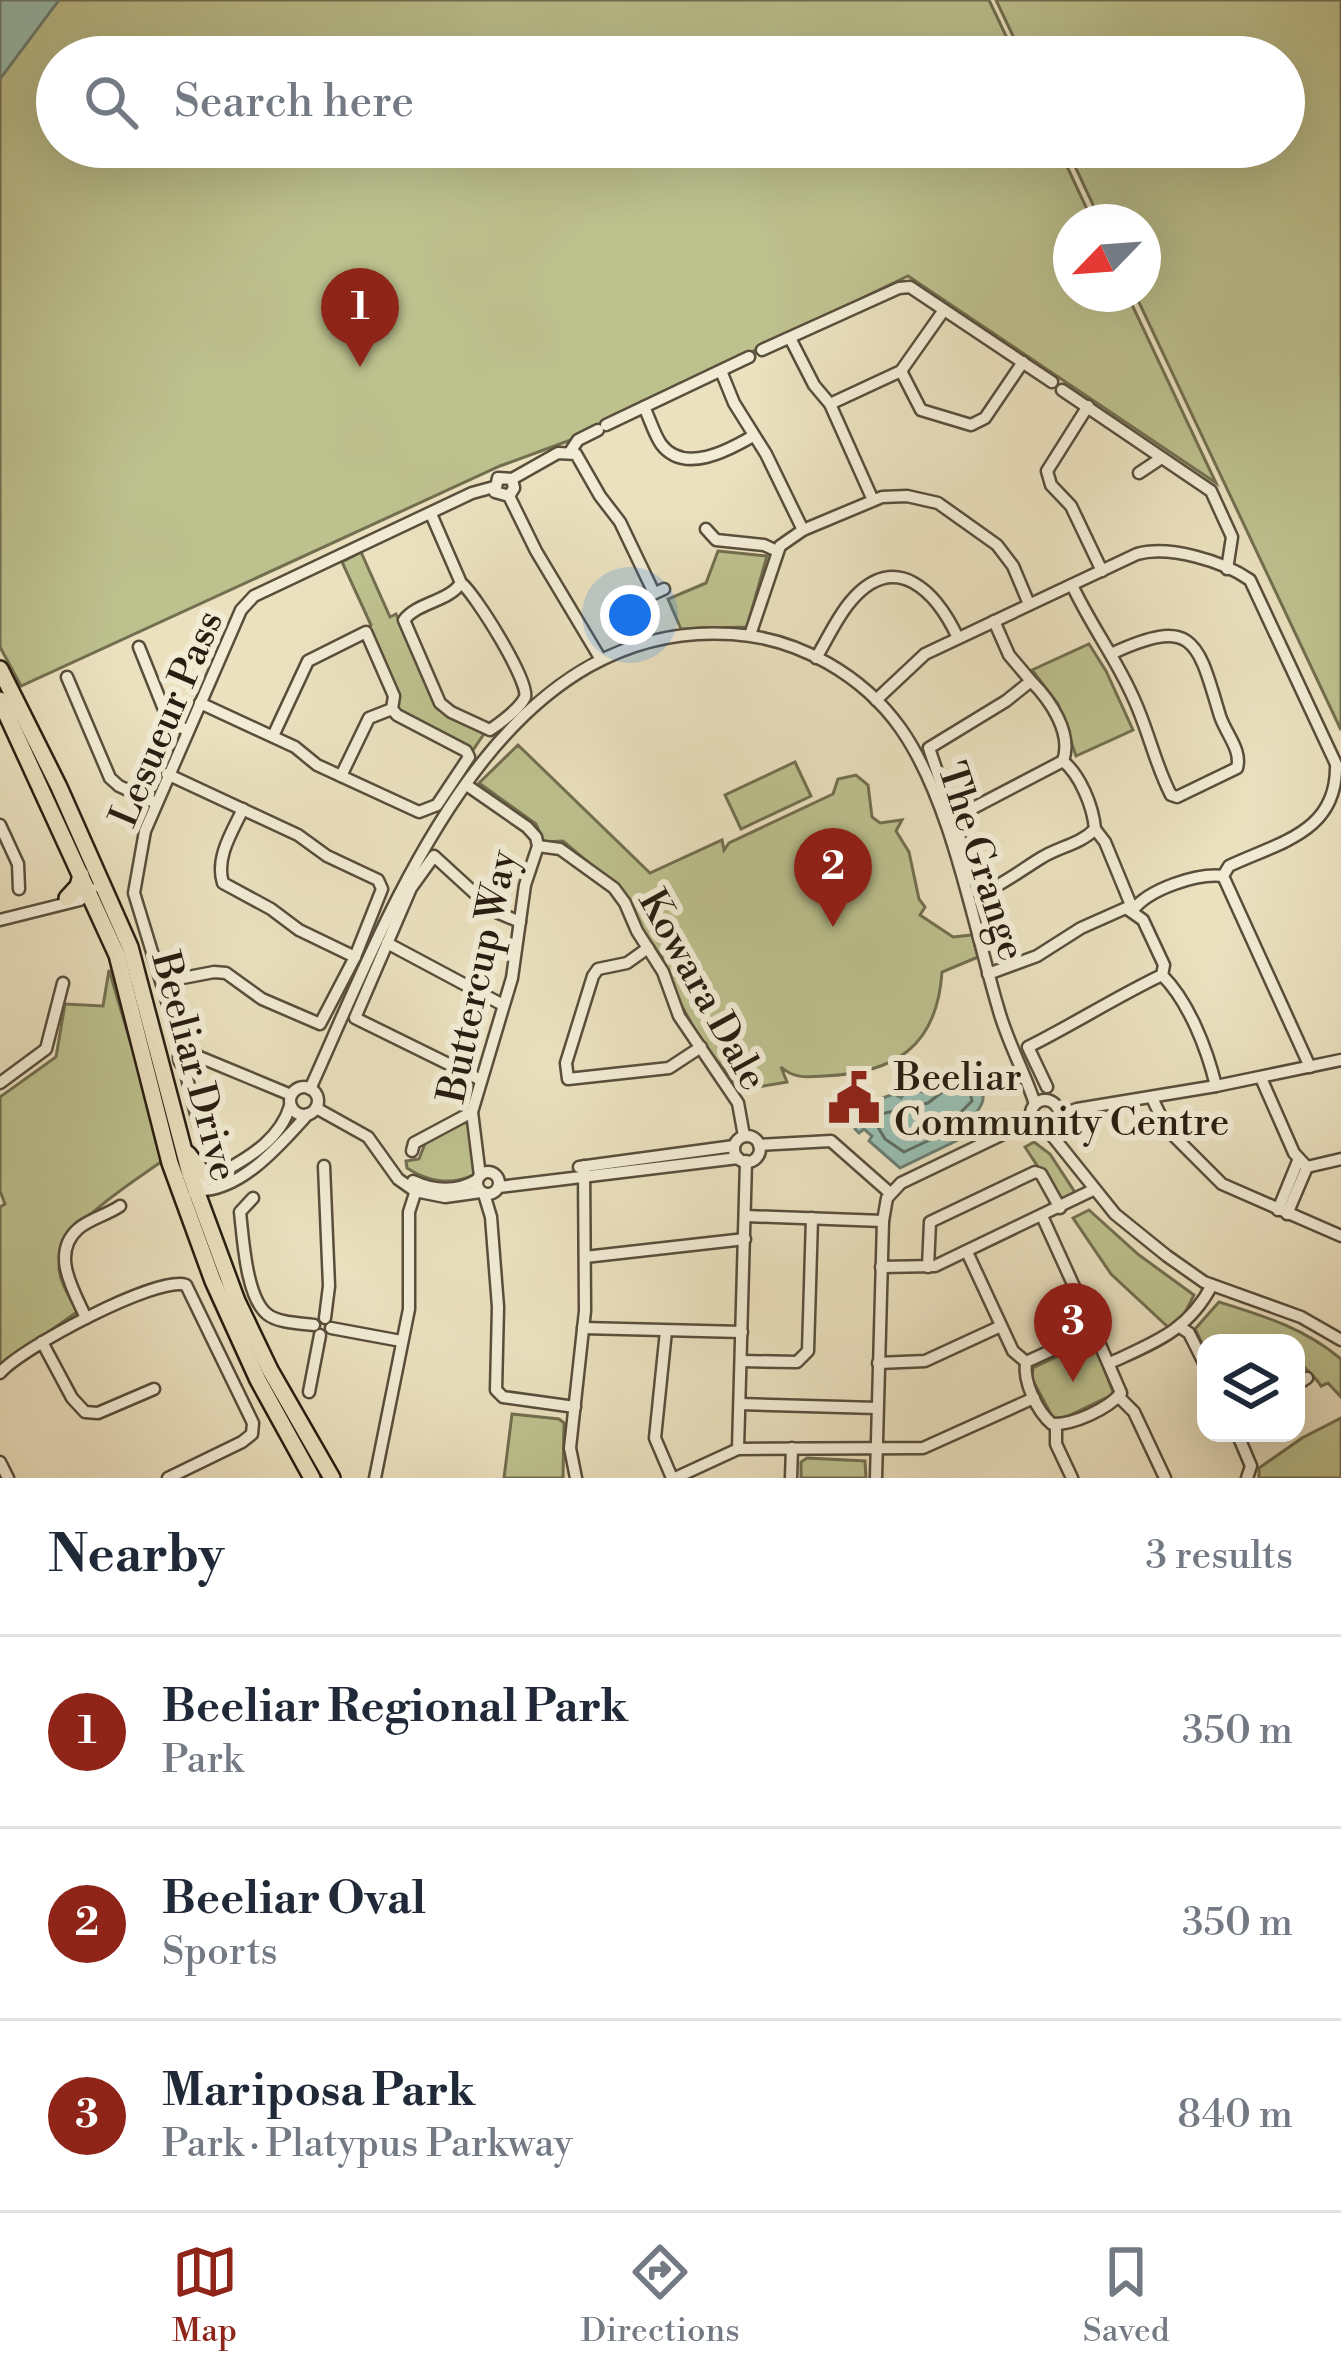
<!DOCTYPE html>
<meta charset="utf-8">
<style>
:root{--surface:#fff;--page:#f6f6f7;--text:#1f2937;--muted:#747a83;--line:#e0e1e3;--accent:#8f2418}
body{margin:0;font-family:"Libre Bodoni",serif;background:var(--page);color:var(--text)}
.controls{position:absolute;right:36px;bottom:36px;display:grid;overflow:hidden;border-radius:24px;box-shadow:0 12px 48px #0002}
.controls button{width:108px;height:108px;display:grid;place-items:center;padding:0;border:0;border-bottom:3px solid var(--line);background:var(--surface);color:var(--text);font:60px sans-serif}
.compass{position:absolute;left:1053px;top:204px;width:108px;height:108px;border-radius:50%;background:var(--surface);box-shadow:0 12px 48px #0002;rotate:245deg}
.you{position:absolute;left:630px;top:615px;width:42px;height:42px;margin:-30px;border:9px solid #fff;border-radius:50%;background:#1a73e8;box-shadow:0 0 0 18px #1a73e833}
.badge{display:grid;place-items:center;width:78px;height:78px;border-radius:50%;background:var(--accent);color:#fff;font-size:39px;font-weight:700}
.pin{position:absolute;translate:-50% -99px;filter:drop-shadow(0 3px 6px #0008)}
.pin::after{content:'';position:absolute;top:63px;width:42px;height:36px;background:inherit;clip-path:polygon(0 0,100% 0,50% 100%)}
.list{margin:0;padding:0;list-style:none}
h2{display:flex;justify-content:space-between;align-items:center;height:156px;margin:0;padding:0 48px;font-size:51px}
h2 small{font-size:39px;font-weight:400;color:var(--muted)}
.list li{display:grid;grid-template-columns:78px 1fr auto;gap:36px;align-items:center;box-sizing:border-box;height:192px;padding:0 48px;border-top:3px solid var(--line)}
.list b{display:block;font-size:45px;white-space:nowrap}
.list p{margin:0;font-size:39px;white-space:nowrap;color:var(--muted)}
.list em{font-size:39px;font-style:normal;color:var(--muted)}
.icon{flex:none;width:66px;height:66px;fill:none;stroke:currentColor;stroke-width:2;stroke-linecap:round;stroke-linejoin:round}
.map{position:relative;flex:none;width:1341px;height:1478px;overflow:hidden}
.search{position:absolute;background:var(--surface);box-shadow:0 12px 48px #0002;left:36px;right:36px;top:36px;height:132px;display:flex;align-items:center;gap:30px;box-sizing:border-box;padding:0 42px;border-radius:66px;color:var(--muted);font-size:45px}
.sheet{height:732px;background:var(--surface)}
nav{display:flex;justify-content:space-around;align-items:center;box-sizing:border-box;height:168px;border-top:3px solid var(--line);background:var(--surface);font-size:33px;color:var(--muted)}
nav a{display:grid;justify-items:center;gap:6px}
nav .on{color:var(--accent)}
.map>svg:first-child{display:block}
</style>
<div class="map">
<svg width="1341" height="1478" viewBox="0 0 1341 1478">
<rect width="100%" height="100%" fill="#ebe1bf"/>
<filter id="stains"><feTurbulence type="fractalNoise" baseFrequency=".00167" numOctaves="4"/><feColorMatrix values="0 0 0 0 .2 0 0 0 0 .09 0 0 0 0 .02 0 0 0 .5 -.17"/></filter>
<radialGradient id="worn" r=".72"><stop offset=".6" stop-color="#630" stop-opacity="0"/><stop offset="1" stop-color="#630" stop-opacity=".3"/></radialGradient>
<g fill="#bdc18e" stroke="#726f50" stroke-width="3">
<polygon points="0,0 989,0 1016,57 57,57 57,147 1058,147 1093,222 1071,222 1071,294 1127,294 1216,483 908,276 568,441 500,466 21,686 0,647"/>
<polygon points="996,0 1341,0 1341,730 1135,294 1143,294 1143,222 1101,222 1066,147 1284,147 1284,57 1023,57"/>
<polygon points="718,551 767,556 747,627 681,629 668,599 706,583"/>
<polygon points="361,552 390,617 396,614 433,694 486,731 473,750 401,717 366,628 371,625 342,562"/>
<polygon points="1089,644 1106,671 1133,730 1076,756 1058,704 1032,670"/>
<path d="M 518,745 L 650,873 L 722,840 L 724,850 L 729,843 L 833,794 L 838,779 L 856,775 L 868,785 L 872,817 L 880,823 L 902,820 L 896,831 L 909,852 L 919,899 L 925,907 L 920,915 L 953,937 L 972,935 L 978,957 L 942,972 C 937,1047 895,1073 824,1076 C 807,1077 794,1079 781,1067 L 787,1082 L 741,1090 L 703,1044 L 679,1001 L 663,959 L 636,921 L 623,892 L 563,841 L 544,842 L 536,824 L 479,783 Z"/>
<polygon points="795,762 811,796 741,829 725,795"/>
<path d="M 109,970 L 165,1159 C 134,1182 59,1225 59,1267 C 59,1281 71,1299 77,1312 L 0,1366 L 0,1207 L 5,1204 L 0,1191 L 0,1097 L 56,1057 L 65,1004 L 103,1006 Z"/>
<path d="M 462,1122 L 470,1124 L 475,1174 C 452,1186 428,1182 407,1168 L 406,1161 L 419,1159 L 426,1141 Z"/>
<polygon points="1034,1142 1050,1154 1078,1197 1061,1202 1025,1147"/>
<polygon points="1089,1210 1139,1255 1194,1295 1185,1313 1170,1329 1111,1274 1073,1218"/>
<path d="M 1219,1302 C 1264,1316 1304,1328 1341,1359 L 1341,1397 L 1328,1383 L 1321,1386 C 1309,1367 1296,1368 1296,1343 L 1206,1343 L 1206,1352 L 1195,1329 Z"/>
<polygon points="1088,1342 1096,1349 1114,1394 1062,1419 1053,1418 1032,1379 1033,1368"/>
<polygon points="512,1414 559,1419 564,1423 563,1478 504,1478"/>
<polygon points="1341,1418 1341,1478 1259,1478 1259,1468 1302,1438"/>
<polygon points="807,1458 865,1461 866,1478 801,1478 801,1462"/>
</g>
<g fill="#98beb2" stroke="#6b7e72" stroke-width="3">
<polygon points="0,0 59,0 0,79"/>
<path d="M 955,1070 L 974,1076 C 994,1098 978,1110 965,1127 L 966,1136 L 900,1168 L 869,1141 L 872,1136 L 864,1129 L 859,1133 L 855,1129 C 858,1108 878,1099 894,1094 L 901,1098 L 907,1089 L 923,1092 L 940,1075 Z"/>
</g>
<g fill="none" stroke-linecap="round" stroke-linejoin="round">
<polygon stroke="#606e62" stroke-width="3" points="955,1082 969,1088 972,1101 958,1115 951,1130 904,1152 885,1139 875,1122 877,1115 928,1103"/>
<g stroke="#594e3c" stroke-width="15">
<g id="minor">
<polyline points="791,340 814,385 830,404 872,498"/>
<polyline points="762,350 899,288 910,287 1052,382"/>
<polyline points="721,371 734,403 766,454 803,530"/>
<polyline points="901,371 921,410 971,425 985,418 1023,362"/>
<polyline points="1062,390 1211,491 1232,537 1227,569"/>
<polyline points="830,404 901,371 944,310"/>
<polyline points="1088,406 1047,471 1051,485 1071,506 1102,571"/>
<path d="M 644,407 C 650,419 654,434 661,444 C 684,475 729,450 753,436"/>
<polyline points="606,425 749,357"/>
<polyline points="570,452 578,440 598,430"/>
<polyline points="1139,473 1160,459"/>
<polyline points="512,479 558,453 576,454 600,496 620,522 654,593"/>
<polyline points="509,496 495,492 498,478 512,479 514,488 509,496 536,551 600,658"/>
<path d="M 431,514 L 461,583 C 448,602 418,602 404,620 L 440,703 L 451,712 L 490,730 C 500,723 520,709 525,697 C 530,682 474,592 461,583"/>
<polyline points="706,529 716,540 764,545 777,551"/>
<path d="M 1072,585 C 1090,624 1115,657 1132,695 C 1148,728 1154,762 1171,795 L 1177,797 L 1237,768 C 1242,750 1226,734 1220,716 C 1198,643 1195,615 1113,653"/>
<polyline points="642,599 664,589"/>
<path d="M 994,621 L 1009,655 L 1031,681 L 1006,701 L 929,748 L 979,895 C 1002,885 1020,871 1041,858 C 1058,847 1081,844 1095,829 C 1093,806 1080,775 1063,761 C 1073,733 1050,700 1031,681"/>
<polyline points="750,635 780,546 803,530 882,497 907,496 938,503 997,545 1013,566 1029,604"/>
<polyline points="139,647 167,717 187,731"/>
<path d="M 816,658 C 827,640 837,617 851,601 C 896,548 937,593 958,638"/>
<polyline points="67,677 110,778 119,786 156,803"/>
<path d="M 876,700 L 925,654 L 1137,554 C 1169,545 1223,561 1250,580 L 1336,764 C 1338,832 1280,842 1229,866 L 1223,876 L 1310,1067"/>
<polyline points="200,703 295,747 317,765 419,812 437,805 469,757 466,751 397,715 392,709 394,696 366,632 308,661 273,736"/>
<polyline points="341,776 369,718 392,709"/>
<polyline points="468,786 527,827 536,837 538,846 525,885 512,978 472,1112 480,1176"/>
<path d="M 243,809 C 232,832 215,858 223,883 L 271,909 L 299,930 L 355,957"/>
<polyline points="954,818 1063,761"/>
<polyline points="0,825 18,864 19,889"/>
<path d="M 1095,829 L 1105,842 L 1133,910 C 1149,889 1197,873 1223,876"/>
<polyline points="538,846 560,849 614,888 625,903 637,931 663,972 679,1016 738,1103 744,1136"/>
<polyline points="0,920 80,900 92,889"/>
<polyline points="387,943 503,1005"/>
<polyline points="648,948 627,963 598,969 593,976 566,1063 568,1079 669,1068 701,1047"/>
<path d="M 988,974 L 1037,956 L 1081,928 L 1126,908 L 1143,920 L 1164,965 L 1162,975 C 1116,997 1074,1024 1028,1047 L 1047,1087"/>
<path d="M 1162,975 C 1189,1002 1207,1049 1216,1086"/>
<polyline points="162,982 214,972 226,973 262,999 320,1024 355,957 382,889 378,880 327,856 298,835 167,774"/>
<circle cx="188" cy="1058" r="9"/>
<polyline points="182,1050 134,893 145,831 241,610 254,596 472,493 494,487"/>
<polyline points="197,1056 291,1095"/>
<polyline points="184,1066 199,1126 216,1138"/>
<polyline points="1261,1078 1294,1153 1307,1167"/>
<polyline points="481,1080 355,1018 411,888 434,856 494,911 520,922"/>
<polyline points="0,1083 46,1049 63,983"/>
<circle cx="304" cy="1101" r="14"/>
<path d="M 310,1089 C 390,913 494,618 732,634 C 798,638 863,675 901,729 C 952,802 973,925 999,1011 C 1008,1043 1025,1073 1035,1104"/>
<polyline points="1152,1098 1167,1129 1222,1184 1341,1236"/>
<circle cx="1045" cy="1114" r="14"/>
<polyline points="316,1108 368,1137 398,1179 415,1191 445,1197 481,1192"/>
<polyline points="1059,1116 1077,1109 1216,1086 1341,1060"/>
<polyline points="1046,1128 1115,1214 1167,1256 1204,1282 1301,1317 1341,1340"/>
<circle cx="747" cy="1149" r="13"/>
<polyline points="759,1145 831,1141 890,1193"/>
<polyline points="412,1151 414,1143 472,1112"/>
<polyline points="324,1166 329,1286 325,1318"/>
<polyline points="579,1167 734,1146"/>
<polyline points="1307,1167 1341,1159"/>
<circle cx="488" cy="1183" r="11"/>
<path d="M 413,1181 C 434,1191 457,1192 477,1180"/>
<polyline points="499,1187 738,1158"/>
<path d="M 195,1190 C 239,1194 281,1144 308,1114"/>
<path d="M 194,1193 C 201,1180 211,1178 224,1171 C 252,1156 281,1137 290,1106"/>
<polyline points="484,1194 491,1217 498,1307 496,1390 503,1397 575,1407"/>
<path d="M 253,1198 L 240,1212 C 243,1238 246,1297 267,1314 C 278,1323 299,1323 314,1325"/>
<polyline points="1278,1210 1298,1161"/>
<polyline points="1287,1214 1307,1167"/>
<polyline points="745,1216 883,1221"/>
<polyline points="1042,1216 1087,1315 1089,1334"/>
<polyline points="967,1252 1013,1351 1026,1362"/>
<polyline points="585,1257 745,1239"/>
<polyline points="881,1267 935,1266 1093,1190"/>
<polyline points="928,1267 930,1222 1035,1172 1041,1174 1060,1208"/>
<path d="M 86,1318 C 74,1291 50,1254 78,1229 C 89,1219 107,1215 120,1206"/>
<polyline points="1180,1327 1189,1333 1206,1367"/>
<polyline points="331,1328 401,1341"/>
<polyline points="583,1328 742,1332"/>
<polyline points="666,1331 655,1438 672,1478"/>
<path d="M 1085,1335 L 1098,1340 L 1121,1393 C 1108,1409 1073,1425 1052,1424 C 1037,1411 1023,1382 1026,1362 Z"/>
<polyline points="42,1342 72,1398 85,1412 98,1413 154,1389"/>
<polyline points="741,1361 797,1362 808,1351 812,1218"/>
<polyline points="878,1363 925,1361 1001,1326"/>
<path d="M 1110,1363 C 1155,1342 1188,1331 1212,1285"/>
<path d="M 0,1373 C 21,1348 158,1275 186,1285 L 253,1423 L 252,1434 L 242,1442 L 168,1478"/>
<polyline points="1296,1385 1307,1378"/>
<polyline points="309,1392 320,1335"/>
<polyline points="1119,1397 1134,1412 1165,1478"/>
<polyline points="740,1404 877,1408"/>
<polyline points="1056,1425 1056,1444 1072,1478"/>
<polyline points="1237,1433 1251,1466 1247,1478"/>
<polyline points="738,1449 746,1161"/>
<polyline points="0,1462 8,1478"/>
<polyline points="375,1478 409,1309 409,1212 418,1184"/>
<polyline points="576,1478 570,1448 585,1311 584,1166"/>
<polyline points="675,1478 738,1449 923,1448 1034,1398"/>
<polyline points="791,1478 792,1448"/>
<polyline points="876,1478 883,1221 887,1198 901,1183 1022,1125 1036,1125"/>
</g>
</g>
<g stroke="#281d11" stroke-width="20">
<g id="highway">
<polyline points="0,669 59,787 130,947 190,1174 237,1301 270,1370 332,1478"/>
<polyline points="0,700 117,955 170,1163 213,1281 258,1380 312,1478"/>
<polyline points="67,898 78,886 81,875"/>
<polyline points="188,1154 202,1172 215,1176"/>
</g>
</g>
<use href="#minor" stroke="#f2ecd5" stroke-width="10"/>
<use href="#highway" stroke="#ebe1bf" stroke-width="15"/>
</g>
<defs>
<g id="civic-bare" transform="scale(4.14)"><path d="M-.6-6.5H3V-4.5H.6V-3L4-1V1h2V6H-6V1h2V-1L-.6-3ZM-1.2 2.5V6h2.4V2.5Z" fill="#8f2418" stroke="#f2ecd5" stroke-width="2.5" paint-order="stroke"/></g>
</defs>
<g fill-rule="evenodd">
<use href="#civic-bare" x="854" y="1098"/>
</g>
<g text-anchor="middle" stroke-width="12" stroke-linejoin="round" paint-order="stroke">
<g font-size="39" fill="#281d11" stroke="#f2ecd5">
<text transform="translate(165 718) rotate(-67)" y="14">Lesueur Pass</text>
<text transform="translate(983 861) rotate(72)" y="14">The Grange</text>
<text transform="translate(476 976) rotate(-78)" y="14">Buttercup Way</text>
<text transform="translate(704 989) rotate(61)" y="14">Kowara Dale</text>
<text transform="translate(196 1066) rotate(75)" y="14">Beeliar Drive</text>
</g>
<g font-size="39" fill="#281d11" stroke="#f2ecd5" text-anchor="start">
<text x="894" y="1090">Beeliar<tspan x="894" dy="45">Community Centre</tspan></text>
</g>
</g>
<rect width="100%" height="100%" filter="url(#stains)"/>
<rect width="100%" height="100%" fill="url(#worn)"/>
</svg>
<div class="controls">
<button><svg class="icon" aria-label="layers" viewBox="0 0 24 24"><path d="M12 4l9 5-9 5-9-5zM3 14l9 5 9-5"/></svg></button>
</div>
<svg class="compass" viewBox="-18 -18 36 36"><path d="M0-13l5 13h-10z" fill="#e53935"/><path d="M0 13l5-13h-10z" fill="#747a83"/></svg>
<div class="you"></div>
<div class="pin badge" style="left:360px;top:367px">1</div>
<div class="pin badge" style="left:833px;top:927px">2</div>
<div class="pin badge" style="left:1073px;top:1382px">3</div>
<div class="search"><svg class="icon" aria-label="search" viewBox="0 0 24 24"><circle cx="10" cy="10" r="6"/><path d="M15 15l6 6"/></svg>Search here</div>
</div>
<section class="sheet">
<h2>Nearby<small>3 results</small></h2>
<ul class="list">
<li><span class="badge">1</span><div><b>Beeliar Regional Park</b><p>Park</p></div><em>350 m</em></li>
<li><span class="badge">2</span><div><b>Beeliar Oval</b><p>Sports</p></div><em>350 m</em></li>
<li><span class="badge">3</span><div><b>Mariposa Park</b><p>Park · Platypus Parkway</p></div><em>840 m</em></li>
</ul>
</section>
<nav>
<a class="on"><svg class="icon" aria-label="map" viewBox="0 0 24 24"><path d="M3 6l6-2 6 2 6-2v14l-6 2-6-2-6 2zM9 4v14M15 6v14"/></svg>Map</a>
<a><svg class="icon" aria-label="directions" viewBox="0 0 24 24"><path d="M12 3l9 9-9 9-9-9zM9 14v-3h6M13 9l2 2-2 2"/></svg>Directions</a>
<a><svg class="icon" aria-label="saved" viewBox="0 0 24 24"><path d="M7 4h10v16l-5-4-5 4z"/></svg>Saved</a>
</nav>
